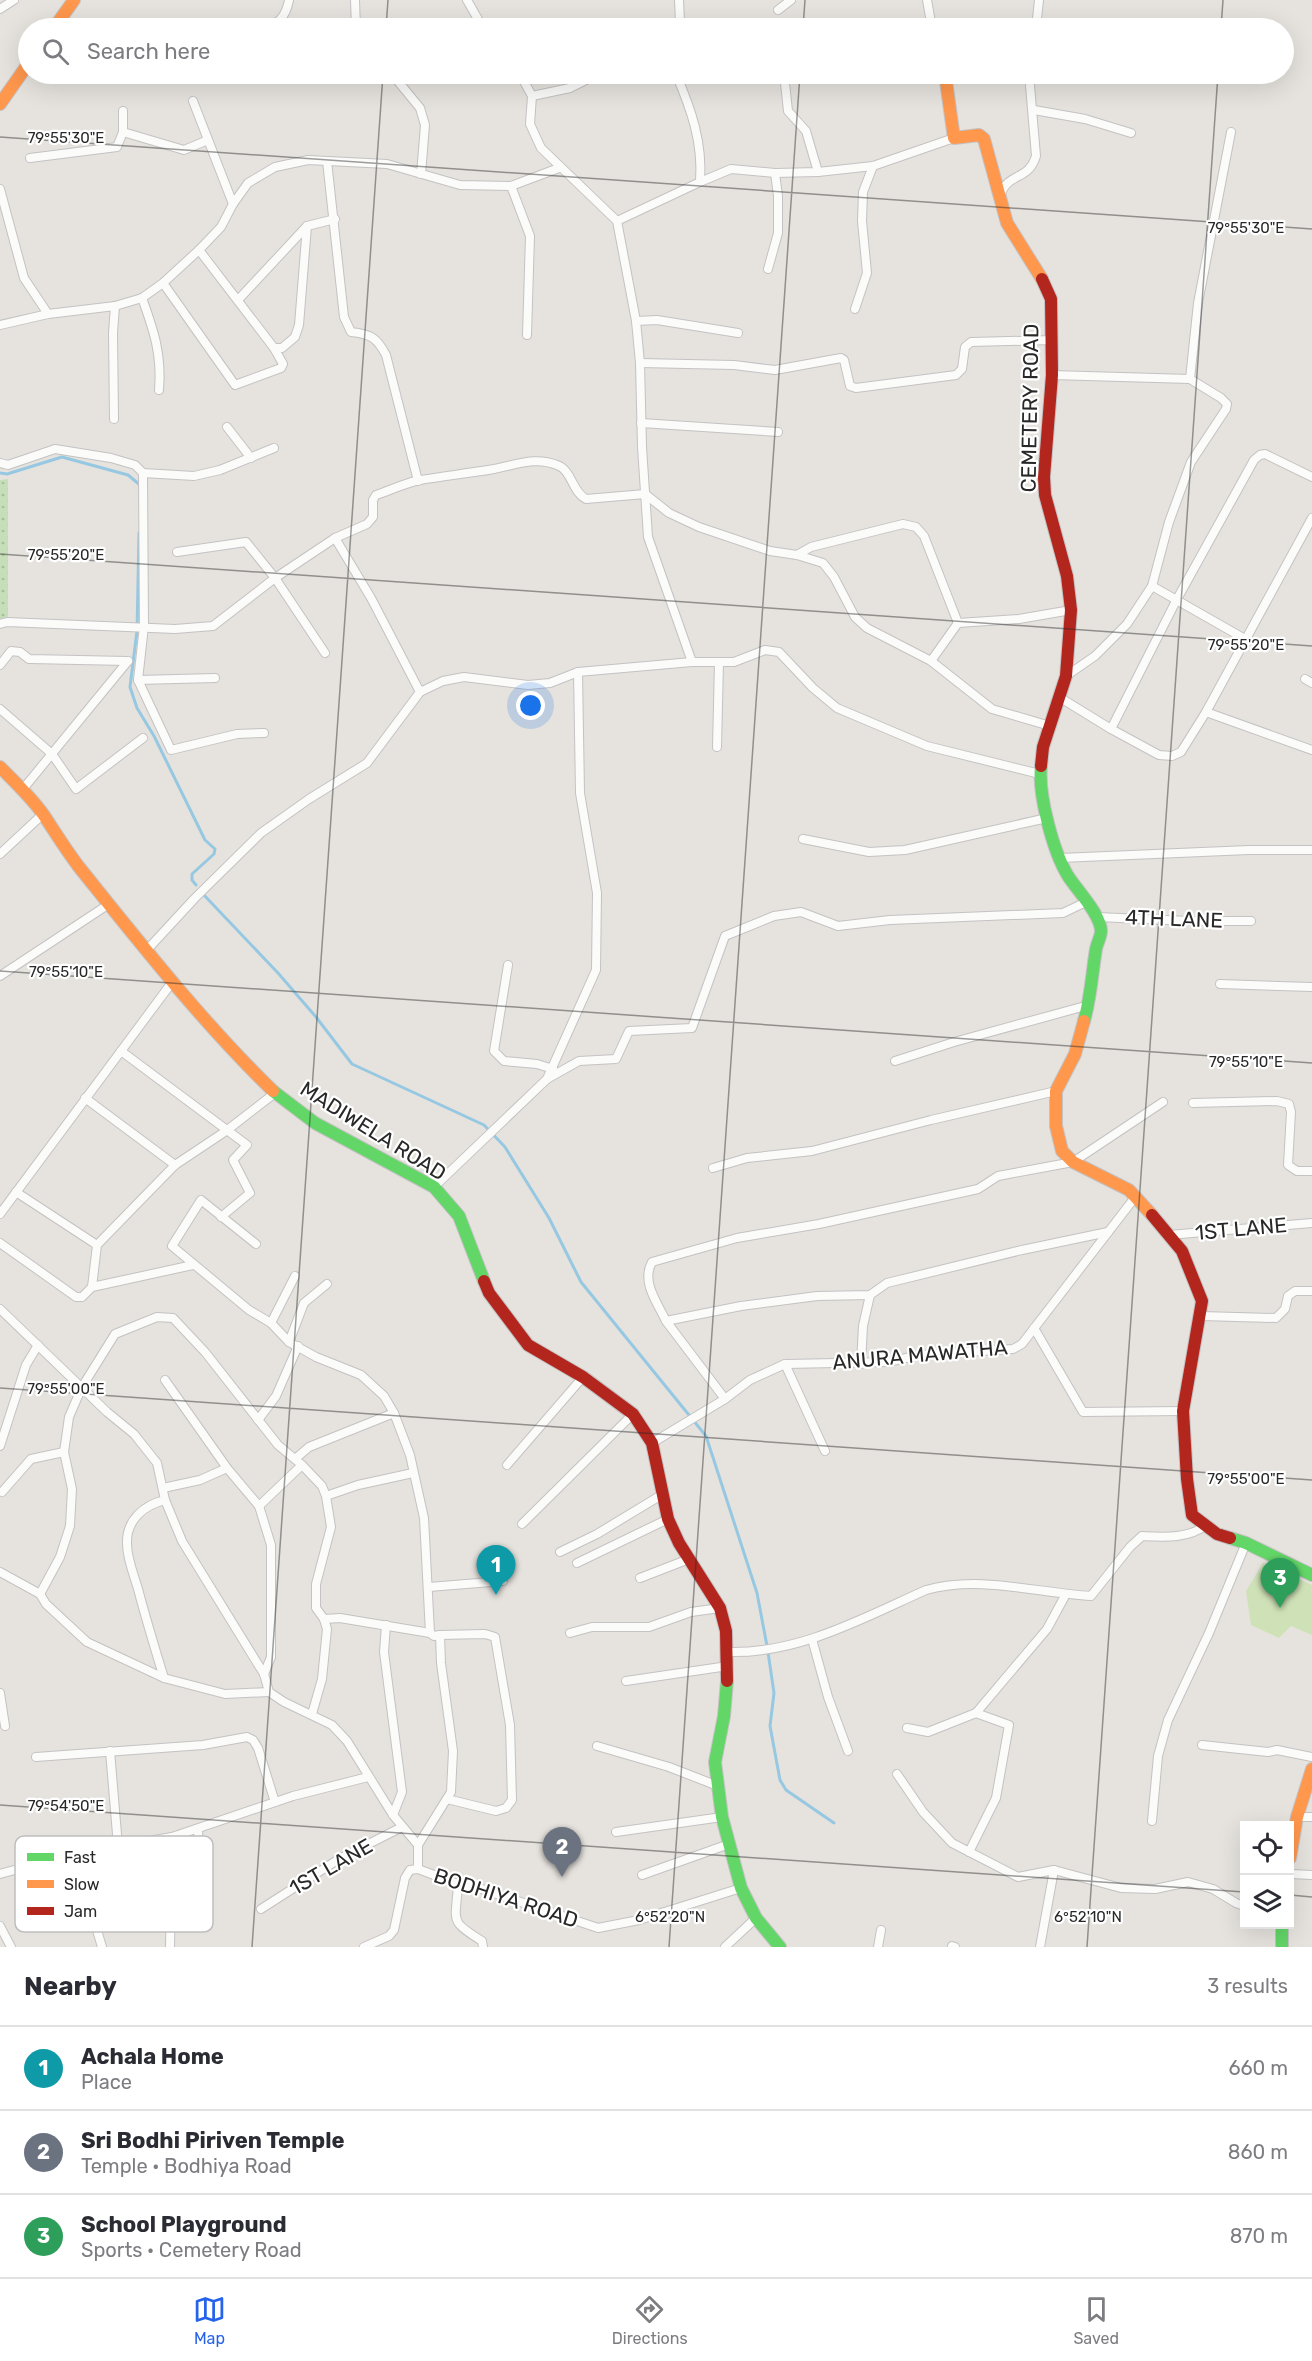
<!DOCTYPE html>
<meta charset="utf-8">
<style>
:root{--surface:#fff;--page:#f7f7f7;--text:#2b2b33;--muted:#7c7c81;--line:#e1e1e2;--accent:#2563eb}
body{margin:0;font-family:Rubik,sans-serif;background:var(--page);color:var(--text)}
.controls{position:absolute;right:18px;bottom:18px;display:grid;overflow:hidden;border-radius:0px;box-shadow:0 6px 24px #0002}
.controls button{width:54px;height:54px;display:grid;place-items:center;padding:0;border:0;border-bottom:2px solid var(--line);background:var(--surface);color:var(--text);font:30px sans-serif}
.you{position:absolute;left:531px;top:706px;width:21px;height:21px;margin:-15px;border:4px solid #fff;border-radius:50%;background:#1a73e8;box-shadow:0 0 0 9px #1a73e833}
.badge{display:grid;place-items:center;width:39px;height:39px;border-radius:50%;background:var(--accent);color:#fff;font-size:20px;font-weight:700}
.pin{position:absolute;translate:-50% -50px;filter:drop-shadow(0 2px 3px #0008)}
.pin::after{content:'';position:absolute;top:32px;width:21px;height:18px;background:inherit;clip-path:polygon(0 0,100% 0,50% 100%)}
.list{margin:0;padding:0;list-style:none}
h2{display:flex;justify-content:space-between;align-items:center;height:78px;margin:0;padding:0 24px;font-size:26px}
h2 small{font-size:20px;font-weight:400;color:var(--muted)}
.list li{display:grid;grid-template-columns:39px 1fr auto;gap:18px;align-items:center;box-sizing:border-box;height:84px;padding:0 24px;border-top:2px solid var(--line)}
.list b{display:block;font-size:22px;white-space:nowrap}
.list p{margin:0;font-size:20px;white-space:nowrap;color:var(--muted)}
.list em{font-size:20px;font-style:normal;color:var(--muted)}
.icon{flex:none;width:33px;height:33px;fill:none;stroke:currentColor;stroke-width:2;stroke-linecap:round;stroke-linejoin:round}
.map{position:relative;flex:none;width:1312px;height:1947px;overflow:hidden}
.search{position:absolute;background:var(--surface);box-shadow:0 6px 24px #0002;left:18px;right:18px;top:18px;height:66px;display:flex;align-items:center;gap:15px;box-sizing:border-box;padding:0 21px;border-radius:33px;color:var(--muted);font-size:22px}
.sheet{height:330px;background:var(--surface)}
nav{display:flex;justify-content:space-around;align-items:center;box-sizing:border-box;height:84px;border-top:2px solid var(--line);background:var(--surface);font-size:16px;color:var(--muted)}
nav a{display:grid;justify-items:center;gap:3px}
nav .on{color:var(--accent)}
.map>svg:first-child{display:block}
</style>
<div class="map">
<svg width="1312" height="1947" viewBox="0 0 1312 1947">
<defs>
<pattern id="park-dots" width="8" height="8" patternUnits="userSpaceOnUse" patternTransform="scale(1.5)"><rect width="8" height="8" fill="#c6dfb9"/><path d="M2 2h.1M6 6h.1" fill="none" stroke="#aabf9f" stroke-width="1.8" stroke-linecap="round"/></pattern>
</defs>
<rect width="100%" height="100%" fill="#e6e3de"/>
<polygon fill="url(#park-dots)" points="8,479 8,619 0,620 0,480"/>
<polygon fill="#cfe2b7" points="1263,1563 1312,1585 1312,1635 1291,1626 1279,1638 1251,1625 1246,1591"/>
<g fill="none" stroke-linecap="round" stroke-linejoin="round">
<g stroke="#97c8e2" stroke-width="3">
<polyline points="0,473 7,474 62,457 128,475 140,485 140,487"/>
<polyline points="139,533 137,631 130,687 137,708 154,736 205,840 215,849 214,854 192,874 192,880 196,885"/>
<polyline points="202,893 278,973 316,1017 352,1064 484,1125 505,1147 549,1218 581,1282 706,1436 757,1593 767,1646"/>
<polyline points="768,1652 774,1693 770,1726 780,1780 786,1790 834,1823"/>
</g>
<g stroke="#c4c2c3" stroke-width="10">
<g id="street">
<polyline points="355,0 356,28"/>
<polyline points="467,0 483,28"/>
<polyline points="927,0 932,28"/>
<polyline points="0,9 14,0"/>
<polyline points="778,10 791,0"/>
<path d="M 262,28 C 279,25 286,16 289,0"/>
<polyline points="678,28 680,22 679,0"/>
<polyline points="1036,28 1039,0"/>
<polyline points="392,74 420,108 425,125 421,174"/>
<polyline points="520,74 532,96 530,124 541,148 617,221 636,321 640,363 642,447 648,537 692,662"/>
<path d="M 676,74 C 691,109 703,142 700,182"/>
<polyline points="784,74 788,111 806,131 818,172"/>
<polyline points="532,96 570,88 598,74"/>
<polyline points="193,101 233,204"/>
<polyline points="1034,110 1085,119 1131,133"/>
<polyline points="123,132 184,150 208,140"/>
<polyline points="30,158 117,147 123,132 123,111"/>
<path d="M 327,161 L 344,317 L 351,332 C 371,334 377,338 386,355 L 418,481"/>
<polyline points="511,186 530,236 527,335"/>
<polyline points="0,189 24,278 48,314"/>
<path d="M 1000,196 C 1008,171 1028,182 1036,156 L 1029,74"/>
<polyline points="617,221 700,182 731,169 775,173 818,172 873,166 954,138"/>
<polyline points="199,250 274,348 282,348 295,337 299,325 307,226"/>
<polyline points="768,269 778,233 778,196 775,173"/>
<polyline points="163,283 235,385 281,368 283,364 274,348"/>
<path d="M 142,298 C 154,331 162,355 159,390"/>
<polyline points="238,300 307,226 335,219"/>
<polyline points="855,309 867,273 862,221 863,192 873,166"/>
<polyline points="636,321 657,320 738,333"/>
<polyline points="0,325 48,314 115,306 142,298 163,283 199,250 221,227 233,204 248,183 275,167 308,160 387,164 460,185 511,186 559,168"/>
<polyline points="640,363 734,365 775,370 841,358 844,360 850,386 856,388 956,375 962,369 965,347 971,342 1053,340"/>
<polyline points="1052,375 1190,379 1221,398 1227,404 1226,409 1191,462 1169,522 1152,586 1127,624 1095,656 1066,676"/>
<polyline points="1190,379 1198,303 1231,132"/>
<polyline points="114,419 113,333 115,306"/>
<polyline points="641,423 778,432"/>
<polyline points="227,427 251,458"/>
<polyline points="0,463 8,465 55,449 111,458 135,465 143,473 194,476 220,470 274,448"/>
<polyline points="143,473 144,626 138,680 171,750 237,734 264,733"/>
<polyline points="335,538 371,598 420,692"/>
<polyline points="177,552 246,542 275,578 325,653"/>
<polyline points="797,555 811,547 903,524 916,527 924,536 958,623"/>
<polyline points="1152,586 1245,639"/>
<path d="M 0,624 L 7,622 L 175,629 L 213,626 L 275,578 L 335,538 L 367,524 L 373,517 L 373,500 L 376,495 C 391,490 405,483 420,480 C 445,476 470,473 494,469 C 516,465 535,456 557,465 C 572,470 572,492 586,499 L 645,494 L 669,513 L 699,527 L 770,551 L 797,555 L 823,563 L 834,577 L 855,617 L 867,628 L 931,661 L 992,709 L 1050,726"/>
<polyline points="931,661 958,623 1019,619 1071,610"/>
<polyline points="0,665 11,651 20,652 29,659 128,661"/>
<polyline points="1305,679 1312,683"/>
<polyline points="138,680 215,678"/>
<polyline points="1059,697 1111,729 1159,755 1172,756 1181,752 1206,712 1312,518"/>
<polyline points="0,709 52,754 76,789 143,738"/>
<polyline points="1206,712 1312,750"/>
<polyline points="1111,729 1176,601 1254,460 1260,455 1265,454 1312,477"/>
<polyline points="717,747 719,662"/>
<polyline points="23,789 128,661"/>
<polyline points="803,839 869,852 905,850 1047,818"/>
<polyline points="0,854 43,814"/>
<polyline points="1060,858 1249,850 1312,850"/>
<polyline points="1097,917 1189,921 1251,921"/>
<polyline points="146,951 195,898 261,833 309,799 367,763 420,692 443,681 464,677 528,685 550,683 578,672 692,662 734,662 765,650 779,652 813,688 837,708 927,746 1040,774"/>
<polyline points="508,965 494,1051 504,1061 537,1064 553,1069"/>
<polyline points="0,976 109,904"/>
<polyline points="1220,984 1312,987"/>
<polyline points="121,1051 247,1145 233,1160 250,1193 221,1217"/>
<polyline points="895,1061 954,1042 1089,1005"/>
<polyline points="547,1079 579,1061 616,1059 629,1031 692,1028 725,936 774,916 801,912 838,926 890,920 1063,913 1088,901"/>
<polyline points="85,1098 175,1165"/>
<polyline points="1193,1103 1277,1101 1289,1104 1291,1112 1288,1165 1297,1171 1312,1171"/>
<polyline points="713,1168 747,1158 812,1151 931,1120 1056,1091"/>
<polyline points="434,1187 547,1079 596,970 597,893 580,793 578,672"/>
<polyline points="16,1192 97,1245"/>
<polyline points="0,1214 173,981"/>
<polyline points="1169,1235 1312,1223"/>
<polyline points="0,1243 76,1297 82,1297 92,1287 97,1245 175,1165 226,1131 275,1093"/>
<polyline points="256,1244 201,1200 172,1246 249,1310 271,1323 289,1342 316,1357 361,1375 384,1396 394,1413 410,1455 424,1518 430,1633 434,1636 440,1635 441,1663 453,1751 451,1792 418,1845"/>
<polyline points="92,1287 193,1265"/>
<polyline points="0,1309 107,1412 134,1434 157,1463 165,1500 182,1541 264,1674 269,1692 284,1702 332,1725 347,1741 393,1815 418,1845 418,1869 458,1884 473,1886 598,1928 639,1920 741,1888"/>
<polyline points="1201,1316 1276,1318 1285,1309 1288,1296 1295,1291 1312,1291"/>
<path d="M 666,1321 C 657,1302 641,1282 652,1262 L 737,1238 L 819,1224 L 978,1189 L 998,1176 L 1073,1162 L 1163,1102"/>
<polyline points="271,1323 295,1276"/>
<polyline points="1034,1328 1083,1412 1183,1411"/>
<polyline points="289,1342 304,1303 327,1284"/>
<polyline points="785,1364 825,1451"/>
<polyline points="861,1364 863,1326 870,1295"/>
<polyline points="165,1380 227,1468 259,1506 271,1545 271,1657 264,1674"/>
<polyline points="725,1399 666,1321 741,1306 817,1296 870,1295 887,1283 1022,1250 1108,1232"/>
<polyline points="258,1420 276,1396 298,1346"/>
<polyline points="652,1443 725,1399 750,1380 785,1364 888,1362 920,1355 1013,1349 1022,1344 1136,1196"/>
<polyline points="0,1446 26,1365 38,1345"/>
<polyline points="295,1459 309,1447 394,1413"/>
<polyline points="507,1465 583,1377"/>
<polyline points="163,1488 200,1480 227,1468"/>
<polyline points="2,1492 31,1459 64,1452"/>
<polyline points="326,1496 358,1485 413,1473"/>
<polyline points="259,1506 302,1465"/>
<polyline points="522,1524 633,1414"/>
<polyline points="560,1552 597,1534 663,1494"/>
<polyline points="577,1563 668,1519"/>
<polyline points="0,1572 40,1594 46,1604 87,1642 164,1678 225,1694 269,1692"/>
<polyline points="640,1578 689,1559"/>
<polyline points="429,1587 503,1581"/>
<polyline points="40,1594 60,1557 70,1526 72,1489 64,1452 69,1417 82,1387 115,1334 157,1317 173,1318 205,1352 278,1445 302,1465 322,1486 326,1496 331,1527 316,1584 316,1608 324,1619 327,1629 322,1679 312,1714"/>
<polyline points="324,1619 340,1618 430,1633"/>
<polyline points="386,1625 384,1652 402,1792 393,1815"/>
<polyline points="570,1633 592,1627 649,1627 691,1612 720,1608"/>
<polyline points="440,1635 485,1634 495,1637 510,1725 512,1800 506,1808 496,1811 447,1799"/>
<polyline points="812,1639 828,1697 848,1751"/>
<path d="M 728,1652 C 799,1654 863,1618 926,1590 C 980,1575 1037,1593 1091,1596 L 1130,1547 L 1142,1536 C 1163,1537 1189,1539 1206,1525"/>
<path d="M 164,1678 C 155,1649 146,1619 138,1589 C 134,1575 127,1559 127,1544 C 126,1520 144,1505 165,1500"/>
<polyline points="626,1681 728,1666"/>
<polyline points="0,1693 5,1726"/>
<polyline points="976,1713 1047,1629 1066,1594"/>
<polyline points="907,1728 928,1732 976,1713 1009,1725 996,1798 969,1852"/>
<polyline points="1202,1745 1268,1752 1277,1750 1312,1757"/>
<polyline points="597,1746 669,1767 718,1786"/>
<polyline points="110,1751 118,1846"/>
<polyline points="36,1757 203,1745 247,1737 253,1740 258,1748 275,1802"/>
<polyline points="897,1774 923,1812 952,1843 1018,1877 1054,1870 1121,1888 1155,1889 1188,1882 1213,1889 1236,1903 1244,1906"/>
<polyline points="1297,1817 1312,1817"/>
<polyline points="1152,1821 1158,1756 1168,1720 1209,1633 1246,1543"/>
<polyline points="198,1829 201,1909"/>
<polyline points="616,1832 722,1817"/>
<polyline points="74,1854 102,1947"/>
<polyline points="0,1874 74,1854 172,1837 293,1796 368,1777"/>
<polyline points="1290,1874 1312,1875"/>
<polyline points="642,1875 729,1844"/>
<path d="M 458,1884 C 456,1922 448,1920 482,1941 L 483,1947"/>
<polyline points="261,1909 339,1859 402,1827"/>
<polyline points="0,1926 11,1947"/>
<polyline points="952,1946 955,1947"/>
<polyline points="170,1947 172,1837"/>
<polyline points="364,1947 389,1936 394,1930 405,1878 410,1870 418,1869"/>
<polyline points="725,1947 756,1918"/>
<polyline points="878,1947 881,1930"/>
<polyline points="1040,1947 1054,1870"/>
</g>
</g>
<g stroke="#c4c2c3" stroke-width="14">
<g id="fast">
<path d="M 1041,766 C 1038,795 1053,851 1068,876 C 1077,890 1101,915 1101,931 C 1101,937 1097,943 1096,949 C 1092,973 1091,997 1084,1021"/>
<polyline points="273,1091 315,1123 434,1187 459,1216 484,1281"/>
<polyline points="1230,1538 1246,1543 1312,1575"/>
<polyline points="727,1681 724,1716 715,1762 722,1817 741,1888 756,1918 780,1947"/>
<polyline points="1282,1924 1282,1947"/>
</g>
</g>
<g stroke="#c4c2c3" stroke-width="14">
<g id="slow">
<polyline points="54,28 74,0"/>
<polyline points="945,74 954,138 979,135 984,139 1007,223 1042,279"/>
<polyline points="0,104 28,64"/>
<path d="M 0,767 C 15,782 31,797 43,814 C 55,832 66,850 79,867 C 141,944 202,1022 273,1091"/>
<polyline points="1084,1021 1075,1054 1056,1091 1056,1126 1062,1151 1073,1162 1129,1190 1152,1215"/>
<polyline points="1290,1858 1297,1817 1312,1769"/>
</g>
</g>
<g stroke="#c4c2c3" stroke-width="14">
<g id="jam">
<polyline points="1041,766 1043,747 1066,676 1071,610 1067,576 1045,495 1044,477 1052,375 1051,299 1042,279"/>
<polyline points="1152,1215 1182,1251 1202,1301 1183,1411 1187,1479 1192,1515 1217,1534 1230,1538"/>
<polyline points="484,1281 489,1293 528,1345 583,1377 633,1414 652,1443 668,1519 679,1543 720,1608 726,1631 727,1681"/>
</g>
</g>
<use href="#street" stroke="#fbfbfa" stroke-width="8"/>
<use href="#fast" stroke="#63d668" stroke-width="12"/>
<use href="#slow" stroke="#ff974d" stroke-width="12"/>
<use href="#jam" stroke="#b3261e" stroke-width="12"/>
</g>
<path fill="none" stroke="#282828" stroke-width="1.5" stroke-opacity="0.45" d="M 386,28 L 388,0M 803,28 L 805,0M 1221,28 L 1223,0M 0,137 L 1312,229M 0,554 L 1312,646M 0,971 L 1312,1063M 0,1388 L 1312,1480M 0,1805 L 1244,1892M 1290,1895 L 1312,1897M 252,1947 L 383,74M 669,1947 L 800,74M 1087,1947 L 1218,74"/>
<g text-anchor="middle" stroke-width="4.5" stroke-linejoin="round" paint-order="stroke">
<g font-size="21" fill="#282828" stroke="#fff">
<text transform="translate(1030 408) rotate(-89)" y="7">CEMETERY ROAD</text>
<text transform="translate(1174 919) rotate(2)" y="7">4TH LANE</text>
<text transform="translate(373 1131) rotate(32)" y="7">MADIWELA ROAD</text>
<text transform="translate(1241 1229) rotate(-5)" y="7">1ST LANE</text>
<text transform="translate(920 1355) rotate(-5)" y="7">ANURA MAWATHA</text>
<text transform="translate(331 1867) rotate(-30)" y="7">1ST LANE</text>
<text transform="translate(506 1898) rotate(18)" y="7">BODHIYA ROAD</text>
</g>
</g>
<rect x="15" y="1836" width="198" height="96" rx="9" fill="#fff" stroke="#bebebe" stroke-width="1.5"/>
<rect x="27" y="1853" width="27" height="8" fill="#63d668"/>
<rect x="27" y="1880" width="27" height="8" fill="#ff974d"/>
<rect x="27" y="1907" width="27" height="8" fill="#b3261e"/>
<g font-size="16" fill="#282828">
<text x="64" y="1863">Fast</text>
<text x="64" y="1890">Slow</text>
<text x="64" y="1917">Jam</text>
</g>
<g font-size="15" text-anchor="middle" fill="#282828" stroke="#fff" stroke-width="4.5" stroke-linejoin="round" paint-order="stroke">
<text x="66" y="143">79°55'30"E</text>
<text x="1246" y="233">79°55'30"E</text>
<text x="66" y="560">79°55'20"E</text>
<text x="1246" y="650">79°55'20"E</text>
<text x="66" y="977">79°55'10"E</text>
<text x="1246" y="1067">79°55'10"E</text>
<text x="66" y="1394">79°55'00"E</text>
<text x="1246" y="1484">79°55'00"E</text>
<text x="66" y="1811">79°54'50"E</text>
<text x="670" y="1922">6°52'20"N</text>
<text x="1088" y="1922">6°52'10"N</text>
</g>
</svg>
<div class="controls">
<button><svg class="icon" aria-label="locate" viewBox="0 0 24 24"><circle cx="12" cy="12" r="6"/><path d="M12 2v4M12 18v4M2 12h4M18 12h4"/></svg></button>
<button><svg class="icon" aria-label="layers" viewBox="0 0 24 24"><path d="M12 4l9 5-9 5-9-5zM3 14l9 5 9-5"/></svg></button>
</div>
<div class="you"></div>
<div class="pin badge" style="left:496px;top:1595px;background:#0f9aa8">1</div>
<div class="pin badge" style="left:562px;top:1877px;background:#6b7280">2</div>
<div class="pin badge" style="left:1280px;top:1608px;background:#2e9e5b">3</div>
<div class="search"><svg class="icon" aria-label="search" viewBox="0 0 24 24"><circle cx="10" cy="10" r="6"/><path d="M15 15l6 6"/></svg>Search here</div>
</div>
<section class="sheet">
<h2>Nearby<small>3 results</small></h2>
<ul class="list">
<li><span class="badge" style="background:#0f9aa8">1</span><div><b>Achala Home</b><p>Place</p></div><em>660 m</em></li>
<li><span class="badge" style="background:#6b7280">2</span><div><b>Sri Bodhi Piriven Temple</b><p>Temple · Bodhiya Road</p></div><em>860 m</em></li>
<li><span class="badge" style="background:#2e9e5b">3</span><div><b>School Playground</b><p>Sports · Cemetery Road</p></div><em>870 m</em></li>
</ul>
</section>
<nav>
<a class="on"><svg class="icon" aria-label="map" viewBox="0 0 24 24"><path d="M3 6l6-2 6 2 6-2v14l-6 2-6-2-6 2zM9 4v14M15 6v14"/></svg>Map</a>
<a><svg class="icon" aria-label="directions" viewBox="0 0 24 24"><path d="M12 3l9 9-9 9-9-9zM9 14v-3h6M13 9l2 2-2 2"/></svg>Directions</a>
<a><svg class="icon" aria-label="saved" viewBox="0 0 24 24"><path d="M7 4h10v16l-5-4-5 4z"/></svg>Saved</a>
</nav>
